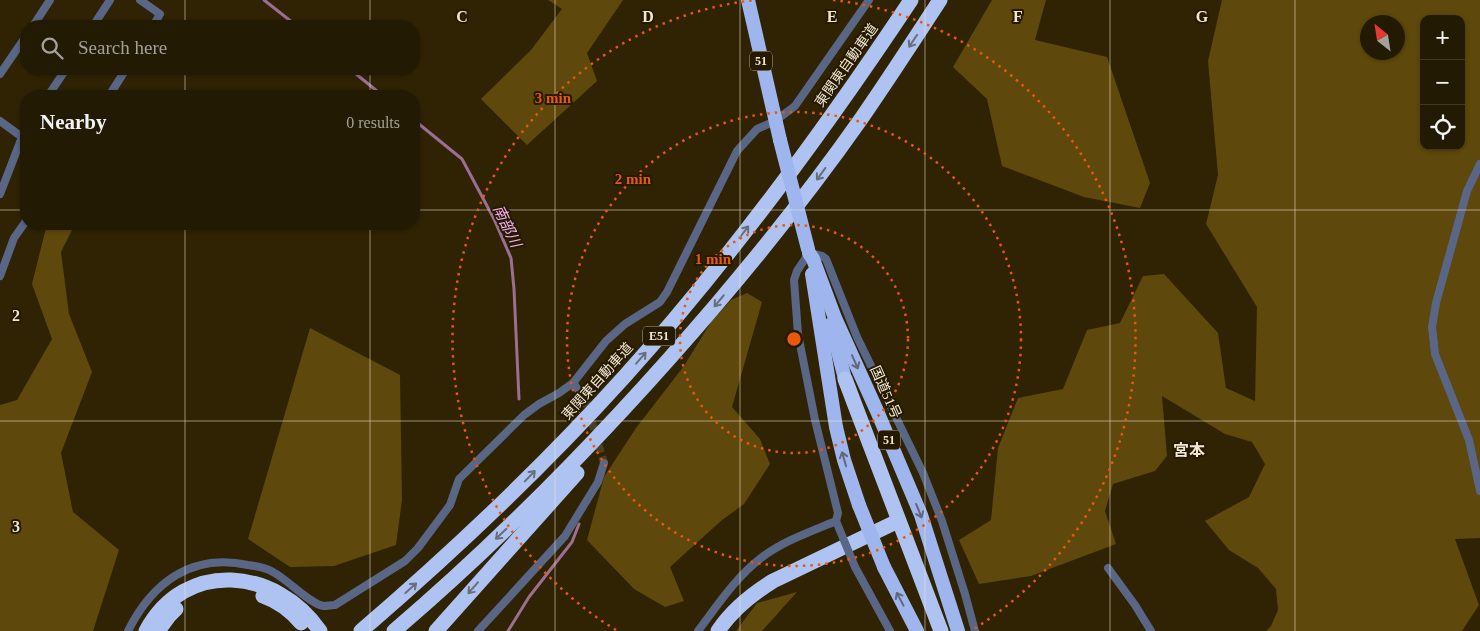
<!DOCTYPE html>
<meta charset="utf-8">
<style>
:root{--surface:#231a03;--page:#2b230d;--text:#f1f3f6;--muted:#a3a19a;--line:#403825}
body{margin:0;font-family:"Times New Roman","Noto Sans JP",serif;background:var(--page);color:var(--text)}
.controls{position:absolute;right:15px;top:15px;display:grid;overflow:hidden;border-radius:10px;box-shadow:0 1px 4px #0004}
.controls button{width:45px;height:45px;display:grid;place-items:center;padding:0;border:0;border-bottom:1px solid var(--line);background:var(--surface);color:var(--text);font:25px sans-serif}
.compass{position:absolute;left:1360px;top:15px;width:45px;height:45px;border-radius:50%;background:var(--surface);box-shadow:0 1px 4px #0004;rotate:330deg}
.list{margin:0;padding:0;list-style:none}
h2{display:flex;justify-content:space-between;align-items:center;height:65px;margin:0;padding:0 20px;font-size:21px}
h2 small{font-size:16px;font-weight:400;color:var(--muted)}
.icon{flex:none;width:28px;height:28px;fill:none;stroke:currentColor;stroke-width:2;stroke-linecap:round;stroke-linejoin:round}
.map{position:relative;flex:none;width:1480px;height:631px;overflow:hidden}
.search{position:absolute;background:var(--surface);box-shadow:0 1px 4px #0004;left:20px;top:20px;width:400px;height:55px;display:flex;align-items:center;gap:12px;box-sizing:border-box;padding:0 18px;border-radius:20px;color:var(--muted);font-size:19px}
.panel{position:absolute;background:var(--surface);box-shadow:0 1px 4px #0004;left:20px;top:90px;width:400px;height:140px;border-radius:20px}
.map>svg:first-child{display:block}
</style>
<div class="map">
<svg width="1480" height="631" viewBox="0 0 1480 631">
<rect width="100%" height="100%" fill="#2f2304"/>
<g fill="#5e480c" fill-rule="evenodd">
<polygon points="548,0 623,0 587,53 597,81 527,145 481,99 531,50 562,9"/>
<polygon points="992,0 1046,0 1035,40 1107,57 1150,183 1140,208 1084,197 1002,166 987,99 953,67"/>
<path d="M 1222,0 L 1480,0 L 1480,538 L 1455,539 L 1479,605 L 1462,631 L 1266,631 L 1271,626 L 1278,610 L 1276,589 L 1258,568 L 1229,550 L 1205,521 L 1249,497 L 1265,464 L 1252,442 L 1225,434 L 1162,396 L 1167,456 L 1155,471 L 1113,484 L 1105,511 L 1116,544 L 1031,576 L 979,584 L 959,540 L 991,520 L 998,448 L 1018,398 L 1063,389 L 1087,330 L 1120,323 L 1143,276 L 1164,274 L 1218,333 L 1226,388 L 1255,401 L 1257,307 L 1206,224 L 1218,175 L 1208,61 ZM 1424,19 L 1461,19 L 1461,146 L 1424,146 ZM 1368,22 L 1398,22 L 1398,52 L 1368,52 Z"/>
<polygon points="47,224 75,224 61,252 69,314 92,372 61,453 73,512 119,550 93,631 0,631 0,405 17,400 52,339 32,284"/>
<polygon points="747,293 762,302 732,407 760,439 770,464 744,504 722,520 670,567 684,601 665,607 634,589 587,540 604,477 636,428 684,366 711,322 731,300"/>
<polygon points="310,328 400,375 402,500 396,545 334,566 290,567 248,539"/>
<polygon points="797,592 762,631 736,631 757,603"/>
</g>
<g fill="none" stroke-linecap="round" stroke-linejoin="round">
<g stroke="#9c6e92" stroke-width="3">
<polyline points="264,0 297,26"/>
<polyline points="350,69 383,96"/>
<polyline points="414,120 462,159 494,219 511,258 514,289 519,399"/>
<polyline points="508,631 529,597 572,542 579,524"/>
</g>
<polyline stroke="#4c4023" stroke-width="8" stroke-dasharray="8 4" stroke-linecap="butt" points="585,399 604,463"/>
<g stroke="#596686" stroke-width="8">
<polyline points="140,0 160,14 153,26"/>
<polyline points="33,26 50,0"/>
<polyline points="93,26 110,0"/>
<polyline points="0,74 26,36"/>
<polyline points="48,96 66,69"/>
<polyline points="109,96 126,69"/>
<polyline points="0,121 22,137 0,194"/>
<polyline points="26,130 22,137 26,141"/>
<polyline points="1480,164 1467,191 1436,303 1432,327 1435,354 1469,440 1480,491"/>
<polyline points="0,276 14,238 26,221"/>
<polyline points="573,383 585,399"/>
<polyline points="855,567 890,631"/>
<polyline points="1108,568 1135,605 1151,631"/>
<path d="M 128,631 C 152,583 191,553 248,565 C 256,566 266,568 273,572 C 287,579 311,605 324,606 C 327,606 332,605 335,605 L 405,561 L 418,548 L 450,505 L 459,479 L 524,415 L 539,404 L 559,393 L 573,383 L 606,341 L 625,324 L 660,302 L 667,292 L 737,151 L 757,129 L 775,121 L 795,106 L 869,0"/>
<polyline points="478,631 565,536 598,482 604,463"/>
<path d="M 698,631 C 717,606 736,577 761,558 C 783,541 810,532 836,521 L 838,513 L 815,420 L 798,334 L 794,280 L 797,271 L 809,253 L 822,256 L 826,259 L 857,337 L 923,473 L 942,521 L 965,594 L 975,631"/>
</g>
<g stroke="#9eb5ee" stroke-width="14">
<polyline points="748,0 780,140"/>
<polyline points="809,253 813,259 835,318 877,411 921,515 958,631"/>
<polyline points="812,274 836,427 844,460 859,505"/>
<polyline points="831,324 845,379"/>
<polyline points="884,567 917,631"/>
</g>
<g stroke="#afc3f3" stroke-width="15">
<polyline points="845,379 941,631"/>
<path d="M 263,596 C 277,601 291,611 301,623"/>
<path d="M 146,631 C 185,558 277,568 320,631"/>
<polyline points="158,631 169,616 176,609"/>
<path d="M 361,631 C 454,551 543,467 625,376 C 730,259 824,131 911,0"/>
<path d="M 394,631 C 511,531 617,421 716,305 C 767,245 816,183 861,119 C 888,80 914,40 940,0"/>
<polyline points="436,631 577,473"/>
<path d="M 718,631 C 732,610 752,594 773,581 L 898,521"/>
</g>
<polyline stroke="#596686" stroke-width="8" points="836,521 855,567"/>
<g stroke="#9eb5ee" stroke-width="14">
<polyline points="780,140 808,249"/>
<polyline points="859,505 884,567"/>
</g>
</g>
<defs><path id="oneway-shaft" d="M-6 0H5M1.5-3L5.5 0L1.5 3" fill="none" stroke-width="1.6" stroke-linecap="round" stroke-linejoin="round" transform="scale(1.25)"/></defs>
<g stroke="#6a6e7a">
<use href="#oneway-shaft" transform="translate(913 41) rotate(124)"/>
<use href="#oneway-shaft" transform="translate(821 174) rotate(126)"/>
<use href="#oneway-shaft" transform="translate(744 232) rotate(-52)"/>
<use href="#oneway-shaft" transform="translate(719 301) rotate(130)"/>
<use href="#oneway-shaft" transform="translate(641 358) rotate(-49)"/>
<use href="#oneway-shaft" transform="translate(530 476) rotate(-46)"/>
<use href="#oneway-shaft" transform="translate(501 534) rotate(136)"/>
<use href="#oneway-shaft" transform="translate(411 588) rotate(-42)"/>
<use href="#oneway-shaft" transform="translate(473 588) rotate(131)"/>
</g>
<g stroke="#626777">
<use href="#oneway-shaft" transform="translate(855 362) rotate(66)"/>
<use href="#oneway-shaft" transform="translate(844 459) rotate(-106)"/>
<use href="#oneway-shaft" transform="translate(919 511) rotate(68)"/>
<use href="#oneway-shaft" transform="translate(900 599) rotate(-118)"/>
</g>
<path fill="none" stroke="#f1e7d2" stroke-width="1" stroke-opacity="0.55" d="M 185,0 L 185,26M 370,0 L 370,26M 555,0 L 555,631M 740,0 L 740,631M 925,0 L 925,631M 1110,0 L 1110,631M 1295,0 L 1295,631M 185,69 L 185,96M 370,69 L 370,96M 0,210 L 26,210M 414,210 L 1480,210M 185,224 L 185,631M 370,224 L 370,631M 0,421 L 1480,421"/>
<g fill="none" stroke="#e8590c" stroke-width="2.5" stroke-dasharray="2.5 5">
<circle cx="794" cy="339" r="114"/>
<circle cx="794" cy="339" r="227"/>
<path d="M616 630A341 341 0 0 1 755 0M833 0A341 341 0 0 1 972 630"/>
</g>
<g text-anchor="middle" stroke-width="4" stroke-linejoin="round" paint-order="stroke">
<g fill="#251900" stroke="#b4a993" stroke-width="1">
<rect x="750" y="51.5" width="22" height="19" rx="4"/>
<rect x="643" y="326.5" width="32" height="19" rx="4"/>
<rect x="878" y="430.5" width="22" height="19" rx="4"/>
</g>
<g font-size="12" font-weight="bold" fill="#f1e7d2">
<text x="761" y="65">51</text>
<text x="659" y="340">E51</text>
<text x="889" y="444">51</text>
</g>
<g font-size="14" fill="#f1e7d2" stroke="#251900">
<text transform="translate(846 65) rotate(-55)" y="5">東関東自動車道</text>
<text transform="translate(597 381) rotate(-48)" y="5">東関東自動車道</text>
<text transform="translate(886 392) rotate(66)" y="5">国道51号</text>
</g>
<g font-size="15" font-style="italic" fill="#f8b2f6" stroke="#251900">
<text transform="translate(507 226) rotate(64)" y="5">南部川</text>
</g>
<g font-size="16" font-weight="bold" fill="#f1e7d2" stroke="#251900">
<text x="1189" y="456">宮本</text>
</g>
</g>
<g font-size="16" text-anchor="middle" font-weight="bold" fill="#f1e7d2" stroke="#251900" stroke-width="4" stroke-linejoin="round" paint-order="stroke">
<text x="462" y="22">C</text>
<text x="648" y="22">D</text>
<text x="832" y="22">E</text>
<text x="1018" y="22">F</text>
<text x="1202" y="22">G</text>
<text x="16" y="321">2</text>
<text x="16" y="532">3</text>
</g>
<circle cx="794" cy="339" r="8" fill="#e8590c" stroke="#251900" stroke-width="2.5"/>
<g font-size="15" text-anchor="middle" font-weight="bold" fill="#e8590c" stroke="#251900" stroke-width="4" stroke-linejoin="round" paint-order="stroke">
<text x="553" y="103">3 min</text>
<text x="633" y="184">2 min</text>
<text x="713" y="264">1 min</text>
</g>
</svg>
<div class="controls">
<button>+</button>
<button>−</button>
<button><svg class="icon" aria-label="locate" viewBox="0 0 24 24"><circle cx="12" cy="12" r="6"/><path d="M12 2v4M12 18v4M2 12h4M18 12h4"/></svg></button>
</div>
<svg class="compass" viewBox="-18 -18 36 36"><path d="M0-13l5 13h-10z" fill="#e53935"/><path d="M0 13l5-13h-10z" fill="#a3a19a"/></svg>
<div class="search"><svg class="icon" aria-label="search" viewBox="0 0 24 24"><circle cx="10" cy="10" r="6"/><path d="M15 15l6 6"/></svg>Search here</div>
<section class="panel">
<h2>Nearby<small>0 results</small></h2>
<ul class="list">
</ul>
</section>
</div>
